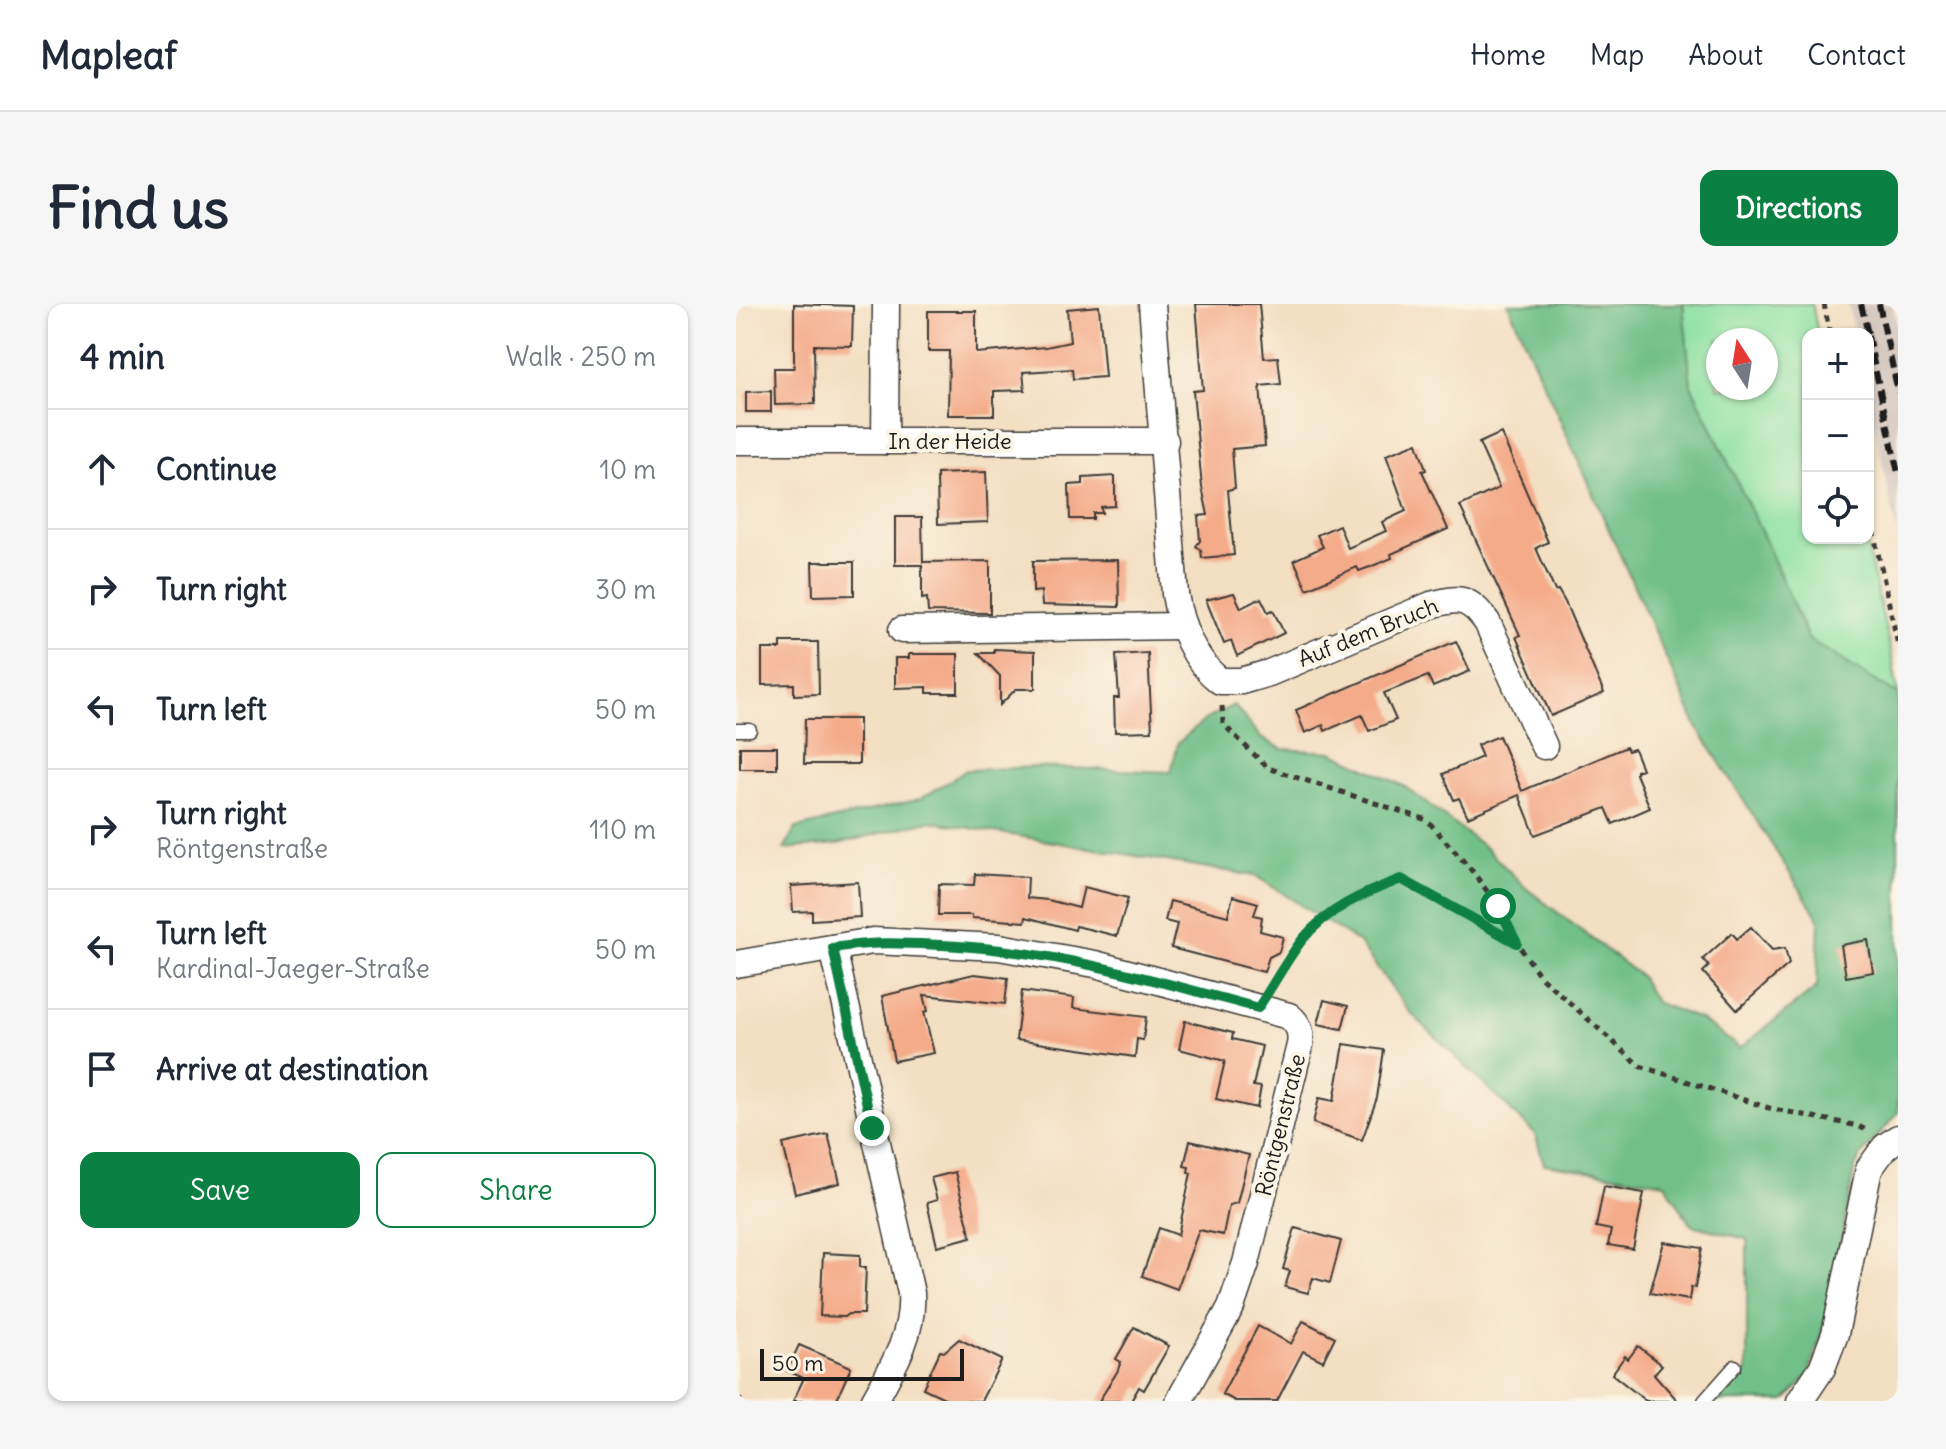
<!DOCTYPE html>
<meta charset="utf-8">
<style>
:root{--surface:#fff;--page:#f6f6f7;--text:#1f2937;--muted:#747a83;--line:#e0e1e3;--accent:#0b8043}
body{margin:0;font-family:Delius,sans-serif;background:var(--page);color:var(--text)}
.controls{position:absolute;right:24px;top:24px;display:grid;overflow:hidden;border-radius:16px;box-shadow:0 2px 6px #0004}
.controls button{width:72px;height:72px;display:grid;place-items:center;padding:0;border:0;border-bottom:2px solid var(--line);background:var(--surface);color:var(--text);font:40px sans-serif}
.compass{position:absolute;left:970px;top:24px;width:72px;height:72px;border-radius:50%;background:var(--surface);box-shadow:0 2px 6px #0004;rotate:348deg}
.scale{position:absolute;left:24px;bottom:20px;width:204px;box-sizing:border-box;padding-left:8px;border:4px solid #1c1c1c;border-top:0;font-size:22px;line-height:28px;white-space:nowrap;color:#1c1c1c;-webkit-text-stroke:6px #fcf5e5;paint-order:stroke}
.stop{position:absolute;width:24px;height:24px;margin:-18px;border:6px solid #0b8043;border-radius:50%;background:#fff}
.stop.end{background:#0b8043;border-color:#fff;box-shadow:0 2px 8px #0008}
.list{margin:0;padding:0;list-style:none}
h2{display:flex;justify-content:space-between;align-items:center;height:104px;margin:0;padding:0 32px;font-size:34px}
h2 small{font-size:26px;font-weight:400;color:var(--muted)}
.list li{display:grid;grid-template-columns:52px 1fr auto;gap:24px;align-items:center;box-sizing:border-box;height:120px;padding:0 32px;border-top:2px solid var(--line)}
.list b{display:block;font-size:30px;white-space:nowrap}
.list p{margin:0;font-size:26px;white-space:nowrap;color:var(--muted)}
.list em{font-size:26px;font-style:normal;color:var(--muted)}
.actions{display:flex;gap:16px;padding:24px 32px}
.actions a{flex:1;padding:18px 0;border:2px solid var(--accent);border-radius:16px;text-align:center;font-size:28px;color:var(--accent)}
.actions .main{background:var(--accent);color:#fff}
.icon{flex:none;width:44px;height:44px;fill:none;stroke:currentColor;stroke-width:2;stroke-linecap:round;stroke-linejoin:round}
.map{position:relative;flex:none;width:1162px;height:1097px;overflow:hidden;border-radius:16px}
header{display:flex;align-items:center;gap:48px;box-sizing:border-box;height:112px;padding:0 40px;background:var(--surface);border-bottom:2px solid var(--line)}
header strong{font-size:38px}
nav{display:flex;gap:44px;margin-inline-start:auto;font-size:28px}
.intro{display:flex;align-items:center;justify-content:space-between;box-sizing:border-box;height:192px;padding:0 48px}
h1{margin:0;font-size:56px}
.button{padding:20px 36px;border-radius:16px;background:var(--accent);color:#fff;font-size:28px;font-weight:700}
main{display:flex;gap:48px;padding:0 48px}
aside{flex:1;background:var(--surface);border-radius:16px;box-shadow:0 2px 6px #0004}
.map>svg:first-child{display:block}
</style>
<header>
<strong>Mapleaf</strong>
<nav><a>Home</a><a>Map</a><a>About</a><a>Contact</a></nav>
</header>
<div class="intro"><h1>Find us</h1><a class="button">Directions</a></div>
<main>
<aside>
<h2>4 min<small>Walk · 250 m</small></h2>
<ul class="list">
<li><svg class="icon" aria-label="ahead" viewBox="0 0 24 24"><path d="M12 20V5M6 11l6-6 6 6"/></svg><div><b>Continue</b></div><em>10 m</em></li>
<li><svg class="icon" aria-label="right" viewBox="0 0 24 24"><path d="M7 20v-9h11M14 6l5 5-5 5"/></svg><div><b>Turn right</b></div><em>30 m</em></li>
<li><svg class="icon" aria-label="left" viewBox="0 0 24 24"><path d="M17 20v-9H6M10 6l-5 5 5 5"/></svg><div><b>Turn left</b></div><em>50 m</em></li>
<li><svg class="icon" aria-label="right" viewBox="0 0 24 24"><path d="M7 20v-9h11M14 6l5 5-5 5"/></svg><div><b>Turn right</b><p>Röntgenstraße</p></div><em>110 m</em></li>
<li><svg class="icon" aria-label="left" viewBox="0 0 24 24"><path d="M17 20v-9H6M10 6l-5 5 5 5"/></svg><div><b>Turn left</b><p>Kardinal-Jaeger-Straße</p></div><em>50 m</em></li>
<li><svg class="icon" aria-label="arrive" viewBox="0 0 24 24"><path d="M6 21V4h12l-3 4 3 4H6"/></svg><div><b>Arrive at destination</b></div></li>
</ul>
<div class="actions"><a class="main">Save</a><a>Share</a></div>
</aside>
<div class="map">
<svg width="1162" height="1097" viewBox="0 0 1162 1097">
<rect width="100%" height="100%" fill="#fcf5e5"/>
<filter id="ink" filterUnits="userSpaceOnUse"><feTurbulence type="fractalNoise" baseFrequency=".0125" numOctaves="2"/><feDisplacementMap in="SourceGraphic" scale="16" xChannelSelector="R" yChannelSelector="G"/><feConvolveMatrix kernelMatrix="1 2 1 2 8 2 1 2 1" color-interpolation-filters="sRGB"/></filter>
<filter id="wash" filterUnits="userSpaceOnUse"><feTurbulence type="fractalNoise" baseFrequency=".006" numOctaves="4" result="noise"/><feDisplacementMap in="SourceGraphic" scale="32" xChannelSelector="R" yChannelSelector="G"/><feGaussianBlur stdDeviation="1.8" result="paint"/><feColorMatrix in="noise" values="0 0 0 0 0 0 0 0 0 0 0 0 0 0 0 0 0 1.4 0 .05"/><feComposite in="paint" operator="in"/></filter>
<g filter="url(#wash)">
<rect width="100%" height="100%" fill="#f3dfc2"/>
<polygon fill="#cfc1ba" points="1112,0 1156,0 1162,29 1162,233 1132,93 1132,30 1118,30"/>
<path fill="#8ce1a3" stroke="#547e60" stroke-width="2" fill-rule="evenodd" d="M 947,0 L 1076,0 L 1082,30 L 1072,30 L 1072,234 L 1129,234 L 1155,349 L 1162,391 L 1072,335 L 1028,234 L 955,81 ZM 982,36 L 1030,36 L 1030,84 L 982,84 Z"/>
<polygon fill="#71bf89" stroke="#466e52" stroke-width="2" points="772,0 947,0 955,81 1028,234 1072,335 1162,391 1162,809 1126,850 1119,864 1089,1018 1072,1072 1049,1097 980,1097 1011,1067 1011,935 955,921 929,879 808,860 799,830 672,706 623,639 520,572 193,517 101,540 48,545 60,524 184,495 231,466 300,463 435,468 442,439 470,415 498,401 525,434 546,445 596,448 668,482 751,545 790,584 904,672 919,698 965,716 1004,744 1081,683 1083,615 961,423"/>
<g id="blocks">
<g fill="#f4ab8a">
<polygon points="58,0 117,2 116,42 78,41 79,100 39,101 38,64 58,64"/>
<polygon points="460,0 523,0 528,54 542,53 545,80 524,82 529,142 496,145 499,184 492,186 498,251 466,254 465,246 460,242 464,237 462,212 472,211 466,183 457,87 467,86"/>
<polygon points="363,2 369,73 337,75 336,65 287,68 289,86 258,87 258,111 212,111 213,47 192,47 192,7 240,7 240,49 310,43 334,38 331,5"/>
<polygon points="35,87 35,108 10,108 10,88"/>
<polygon points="765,129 812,238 800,244 819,287 822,286 829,298 868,389 815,412 780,333 784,331 724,202 763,184 743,139"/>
<polygon points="681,139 690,166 686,167 712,225 655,250 656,254 634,263 623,267 621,263 571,285 558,256 587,243 581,231 603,221 612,244 650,227 646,218 670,207 650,151"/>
<polygon points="250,168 252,218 202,220 201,170"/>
<polygon points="379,172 379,202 365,203 366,209 357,209 357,215 334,215 333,181 347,180 347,174"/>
<polygon points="159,213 186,213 187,258 254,257 254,309 192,308 191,294 186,295 186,261 159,261"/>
<polygon points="382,256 383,303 306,301 305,287 297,288 297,257"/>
<polygon points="76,258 118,258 118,291 77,292"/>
<polygon points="498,289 505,304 525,294 532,308 537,306 548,329 501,352 495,337 488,340 470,296"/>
<polygon points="720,337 734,367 697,383 692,372 648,389 660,416 633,427 626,411 589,427 587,421 569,429 560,406"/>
<polygon points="45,338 82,338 83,390 58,391 58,380 26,381 26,345 45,345"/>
<polygon points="258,345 299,347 299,385 280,385 264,401 264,372 242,349 258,349"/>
<polygon points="412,349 416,427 379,428 378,394 383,394 380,351"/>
<polygon points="173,350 222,350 222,389 191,389 191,383 159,384 159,354 173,354"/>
<polygon points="69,415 123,415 123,460 68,460"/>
<polygon points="763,432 786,487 890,443 892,447 898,445 906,465 900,467 900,470 914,504 877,520 870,504 799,531 783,491 732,513 723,494 718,496 707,470 746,453 741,441"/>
<rect x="4" y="443" width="37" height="22"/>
<polygon points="239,570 292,573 291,594 312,596 343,604 348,583 392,594 381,632 340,622 339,626 290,613 289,618 236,614 236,611 202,611 203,580 238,581"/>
<polygon points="122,578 124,613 76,616 76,607 57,608 55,582"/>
<polygon points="497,592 522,599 518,611 526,613 524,627 547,633 543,648 533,653 528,668 435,644 441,620 429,617 434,597 492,612"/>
<polygon points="1015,623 1036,646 1049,644 1053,660 1001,706 967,668 973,662 967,655 996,629 1001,635"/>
<polygon points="1132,636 1137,668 1110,673 1105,641"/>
<polygon points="238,670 272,674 269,700 188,691 192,707 188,708 198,749 158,757 146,692"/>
<polygon points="286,687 338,694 337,704 410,713 407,736 401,735 399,753 280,736"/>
<polygon points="588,696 612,702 606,725 582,720"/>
<polygon points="449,717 497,729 496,735 526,742 517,782 525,783 521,804 480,795 489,757 443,745"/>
<polygon points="608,740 648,746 641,794 626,836 577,819 583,794 598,797"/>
<polygon points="92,830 104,879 59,890 47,840"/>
<polygon points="454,837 513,851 501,899 493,901 487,931 463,926 441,985 406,972 423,924 442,931 455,869 452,868 453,863 448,862"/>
<polygon points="219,868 235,933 201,942 191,899 201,896 195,874"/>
<polygon points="868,882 908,889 897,945 872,941 875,926 860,923"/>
<polygon points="559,924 605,937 594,979 577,974 572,989 549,983 554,967 547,965"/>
<polygon points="928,938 966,944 959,984 955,983 953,996 914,989"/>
<polygon points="87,949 124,951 124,963 130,963 128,1010 112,1010 108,1013 84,1012"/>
<polygon points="567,1017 599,1033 587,1057 567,1047 541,1097 499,1097 486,1090 522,1022 555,1040"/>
<polygon points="398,1023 433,1042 408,1086 403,1083 395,1097 363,1097 381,1068 385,1058 380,1055"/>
<polygon points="223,1035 266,1056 245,1097 215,1097 187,1084 204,1047 208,1048"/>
<polygon points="63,1041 115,1063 100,1097 57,1097 68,1074 51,1067"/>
<polygon points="902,1042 926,1061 918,1070 942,1097 910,1097 876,1070 889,1052 892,1055"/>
</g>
</g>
</g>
<g filter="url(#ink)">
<use href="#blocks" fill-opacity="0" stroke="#3c3935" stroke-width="2"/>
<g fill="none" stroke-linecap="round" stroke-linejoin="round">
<g stroke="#3c3935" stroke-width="15">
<g id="lane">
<polyline points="0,426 14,426"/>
<polyline points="968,1097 999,1062"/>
</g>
</g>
<g stroke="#3c3935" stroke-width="29">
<g id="street">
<path d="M 416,0 L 439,290 C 444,322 458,357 484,377 L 505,377 L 533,369 L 695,301 C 723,293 733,293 751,318 L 808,442"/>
<polyline points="0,137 429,137"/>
<polyline points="149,137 150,0"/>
<polyline points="166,326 447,322"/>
<path d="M 97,644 L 175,989 C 178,1029 157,1063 138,1097"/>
<path d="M 0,660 L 137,637 L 263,643 L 359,660 L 553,712 C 563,720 566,729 564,741 L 510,959 L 495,1003 L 443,1097"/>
<polyline points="1064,1097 1086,1064 1099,1030 1133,865 1149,843 1162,834"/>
</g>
</g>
<g stroke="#3c3935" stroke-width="5" stroke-dasharray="6 6" stroke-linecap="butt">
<polyline points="1088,0 1094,30"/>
<polyline points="1132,203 1162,341"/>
<polyline points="486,402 487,420 532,464 691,516 737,568 762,602 781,639 804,672 904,762 1033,804 1122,822 1132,827"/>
<polyline points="536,683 567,634 605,601 665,575 781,639"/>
<polyline points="0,1095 6,1097"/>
</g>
<use href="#lane" stroke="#fff" stroke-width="12"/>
<use href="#street" stroke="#fff" stroke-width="26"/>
<g stroke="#1c1c1c" stroke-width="6" stroke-dasharray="12 6" stroke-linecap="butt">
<polyline points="1125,0 1132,30"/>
<polyline points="1143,0 1162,88"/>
<polyline points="1132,32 1162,169"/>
</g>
</g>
</g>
<g fill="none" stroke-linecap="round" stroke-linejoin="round" filter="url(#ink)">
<path stroke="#0b8043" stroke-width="10" d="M 136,824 L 97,644 C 137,637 166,639 206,641 C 317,646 416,675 522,704 C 537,681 550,657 566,636 C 591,605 628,589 665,575 L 781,639 L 762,602"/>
</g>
<g text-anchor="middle" stroke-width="8" stroke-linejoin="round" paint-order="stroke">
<g font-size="22" fill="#1c1c1c" stroke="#fcf5e5">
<text x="214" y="145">In der Heide</text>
<text transform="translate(632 328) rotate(-22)" y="8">Auf dem Bruch</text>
<text transform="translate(544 821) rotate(-76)" y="8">Röntgenstraße</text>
</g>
</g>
</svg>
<div class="controls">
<button>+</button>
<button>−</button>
<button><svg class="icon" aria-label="locate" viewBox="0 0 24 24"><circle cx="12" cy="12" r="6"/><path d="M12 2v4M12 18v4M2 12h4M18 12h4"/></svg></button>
</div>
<svg class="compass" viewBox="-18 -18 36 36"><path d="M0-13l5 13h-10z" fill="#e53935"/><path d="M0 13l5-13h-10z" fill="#747a83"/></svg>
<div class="scale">50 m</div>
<div class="stop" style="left:762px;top:602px"></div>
<div class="stop end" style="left:136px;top:824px"></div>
</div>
</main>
